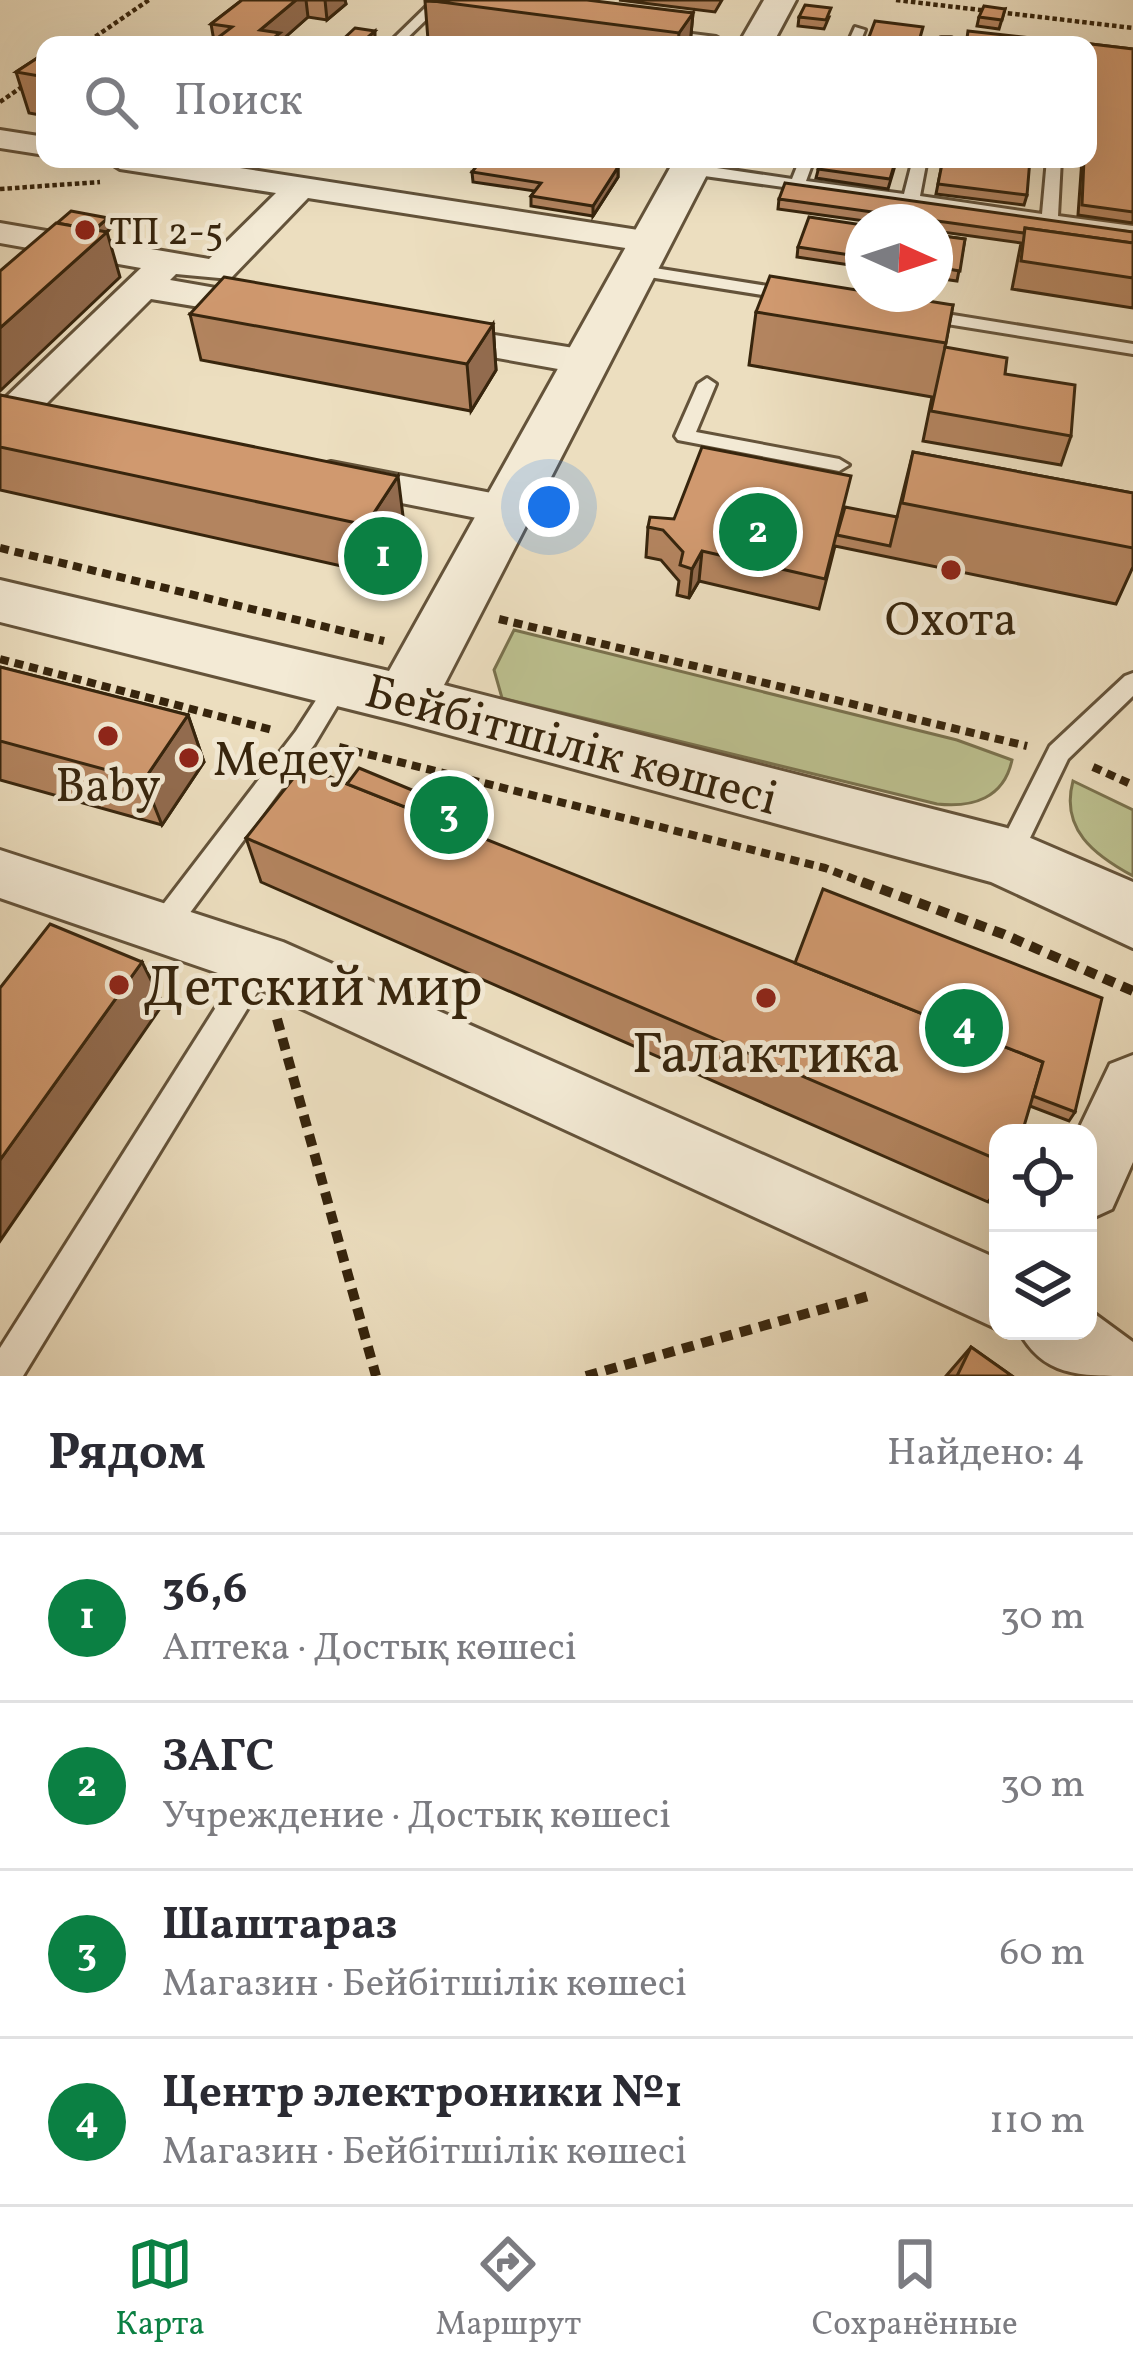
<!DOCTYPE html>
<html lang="ru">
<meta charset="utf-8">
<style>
:root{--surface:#fff;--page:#f2f2f3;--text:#2b2b33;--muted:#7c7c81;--line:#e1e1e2;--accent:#0b8043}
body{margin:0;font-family:Vollkorn,serif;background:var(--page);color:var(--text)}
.controls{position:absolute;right:36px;bottom:36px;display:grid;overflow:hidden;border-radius:24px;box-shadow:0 12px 48px #0002}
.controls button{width:108px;height:108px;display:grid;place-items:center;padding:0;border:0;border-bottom:3px solid var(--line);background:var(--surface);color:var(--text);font:60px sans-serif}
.compass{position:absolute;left:845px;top:204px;width:108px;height:108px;border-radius:50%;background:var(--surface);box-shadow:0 12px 48px #0002;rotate:93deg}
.you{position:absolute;left:549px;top:507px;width:42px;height:42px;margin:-30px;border:9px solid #fff;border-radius:50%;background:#1a73e8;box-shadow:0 0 0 18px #1a73e833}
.badge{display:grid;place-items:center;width:78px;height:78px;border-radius:50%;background:var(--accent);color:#fff;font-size:39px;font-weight:700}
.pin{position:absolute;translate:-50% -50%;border:6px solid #fff;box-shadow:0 3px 12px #0006}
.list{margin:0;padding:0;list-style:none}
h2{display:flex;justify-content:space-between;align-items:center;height:156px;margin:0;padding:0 48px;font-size:51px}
h2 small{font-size:39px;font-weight:400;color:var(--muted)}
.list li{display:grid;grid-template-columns:78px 1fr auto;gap:36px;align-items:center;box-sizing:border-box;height:168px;padding:0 48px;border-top:3px solid var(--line)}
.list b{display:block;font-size:45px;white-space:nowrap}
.list p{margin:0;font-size:39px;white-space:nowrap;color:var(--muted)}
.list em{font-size:39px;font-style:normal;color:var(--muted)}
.icon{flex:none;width:66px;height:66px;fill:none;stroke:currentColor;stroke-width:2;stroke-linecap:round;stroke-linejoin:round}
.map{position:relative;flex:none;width:1133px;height:1376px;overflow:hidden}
.search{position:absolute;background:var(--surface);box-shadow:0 12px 48px #0002;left:36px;right:36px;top:36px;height:132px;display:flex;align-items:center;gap:30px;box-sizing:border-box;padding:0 42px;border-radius:24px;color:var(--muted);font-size:45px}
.sheet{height:828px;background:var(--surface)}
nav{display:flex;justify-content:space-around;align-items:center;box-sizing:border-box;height:168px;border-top:3px solid var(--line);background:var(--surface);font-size:33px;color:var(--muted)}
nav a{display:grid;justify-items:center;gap:6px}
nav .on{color:var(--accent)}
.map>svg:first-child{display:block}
</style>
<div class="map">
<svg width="1133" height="1376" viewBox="0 0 1133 1376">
<rect width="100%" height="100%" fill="#ecdebf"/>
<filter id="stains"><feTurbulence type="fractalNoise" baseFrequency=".00167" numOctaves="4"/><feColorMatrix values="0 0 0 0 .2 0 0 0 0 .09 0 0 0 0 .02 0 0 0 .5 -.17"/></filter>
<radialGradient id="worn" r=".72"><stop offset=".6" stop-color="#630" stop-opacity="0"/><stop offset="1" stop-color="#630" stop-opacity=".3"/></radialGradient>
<g fill="#bcc08f" stroke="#7a724e" stroke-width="3">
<path d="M 514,630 L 957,740 L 1012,760 C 1004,798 973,808 937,804 L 502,698 L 494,670 Z"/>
<path d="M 1073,781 L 1133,810 L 1133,876 C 1094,855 1060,829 1073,781 Z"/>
</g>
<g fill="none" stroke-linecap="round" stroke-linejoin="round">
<g stroke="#64533a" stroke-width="6">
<g id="service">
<polygon points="426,7 436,10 400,45 387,45"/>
<polygon points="855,27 865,30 859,45 847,45"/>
<polygon points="941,38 951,38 951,45 939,45"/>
<polygon points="800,159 814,159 806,181 904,194 913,159 927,159 920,196 1042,214 1047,159 1061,159 1058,216 1133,226 1133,236 690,174 682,169 690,164 792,179"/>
<polygon points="636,265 793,290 802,295 793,300 630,274 630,266"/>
<polygon points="922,310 1133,344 1133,354 916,319 913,315"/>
<polygon points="707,378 716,384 696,432 839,459 849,465 839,471 678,440 675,436 698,384"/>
<polygon points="1133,673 1133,696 1068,759 1017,865 1007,868 997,865 994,857 1050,746 1125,676"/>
<polygon points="339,674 351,683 314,745 175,933 165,936 155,933 151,924 155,915 296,731 331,677"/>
<polygon points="261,948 271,952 275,961 271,970 23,1376 0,1376 0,1348 251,952"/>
</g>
</g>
<g stroke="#64533a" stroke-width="6">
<g id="minor">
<polygon points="622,25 716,37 730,45 612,39 608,33"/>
<polygon points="0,130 45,137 45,155 0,148"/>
<polygon points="104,159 182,159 651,232 668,242 651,252 308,198 230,279 176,274 170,280 285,300 291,308 285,316 272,319 151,299 15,435 0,439 0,403 141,268 0,243 0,223 209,259 276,193 120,169"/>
<polygon points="427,324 586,350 606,362 586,374 414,343 408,335 414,327"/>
<polygon points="331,462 507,496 523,500 529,510 523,520 507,524 316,486 309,476 316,466"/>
<polygon points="0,850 283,942 998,1259 1002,1331 244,982 0,898"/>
<polygon points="1133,1055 1133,1162 1112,1209 1088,1220 1088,1133 1077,1133 1110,1064"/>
<path d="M 1088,1309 L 1133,1342 L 1133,1376 C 1078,1376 1043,1376 1019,1331 L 1088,1331 Z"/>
</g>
</g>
<g stroke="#64533a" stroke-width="6">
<g id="tertiary">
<polygon points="764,0 796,0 772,45 738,45"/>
<polygon points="675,159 715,159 444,685 1007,828 1133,882 1133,948 991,882 405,723 0,622 0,580 389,671"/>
</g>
</g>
<g stroke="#37250d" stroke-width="4.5" stroke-dasharray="4.5 3" stroke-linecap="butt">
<polyline points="896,0 1133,28"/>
<polyline points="83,45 149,0"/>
<polyline points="0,102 45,71"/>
<polyline points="0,189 100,182"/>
</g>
<g stroke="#37250d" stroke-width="8" stroke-dasharray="9 6" stroke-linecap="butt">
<polyline points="0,548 384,641"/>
<polyline points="499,619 1027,746"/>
<polyline points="0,659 272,730"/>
<polyline points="339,747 825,868 870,885"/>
<polyline points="1093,767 1133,785"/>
</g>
<g stroke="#37250d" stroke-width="10" stroke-dasharray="12 8" stroke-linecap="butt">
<polyline points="862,882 1003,934 1133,991"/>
<polyline points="277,1019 376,1376"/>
<polyline points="586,1376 872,1295"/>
</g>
<use href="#service" fill="#f3ead5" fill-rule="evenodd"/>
<use href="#minor" fill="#f3ead5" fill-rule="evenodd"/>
<use href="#tertiary" fill="#f3ead5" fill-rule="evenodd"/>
</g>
<g fill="#b3845f" stroke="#37250d" stroke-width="3">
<polygon points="242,0 345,0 346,4 327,20 308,17 281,41 282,45 212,45 214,41 211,24"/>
<polygon points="619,0 722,0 715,12"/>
<polygon points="425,1 693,13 690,45 468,45 428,40"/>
<polygon points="1005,9 999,29 977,26 979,17"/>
<polygon points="799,17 829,17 824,29 798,26"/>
<polygon points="1091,44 1133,49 1133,223 1078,215 1082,159 1088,159 1088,65"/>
<polygon points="45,53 45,116 29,113 16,72"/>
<polygon points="821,159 897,159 888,189 816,178"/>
<polygon points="943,159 1027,195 1024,205 936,194"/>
<polygon points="618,167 618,177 593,216 531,206 531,196 535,191 473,182 472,172"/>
<polygon points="779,199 1133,232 1133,308 1012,289 1021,243 935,231 935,222 872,222 778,209"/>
<polygon points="863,225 863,267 797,257 798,247"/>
<polygon points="935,235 965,239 957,281 935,278"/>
<polygon points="953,305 945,347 1005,374 1071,436 1061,465 923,441 932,397 749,365 756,312"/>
<polygon points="190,314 493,324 496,370 471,411 201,360"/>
<polygon points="0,395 404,524 373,573 0,490"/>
<polygon points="913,452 1133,493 1133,567 1116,604 835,546 819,609 699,581 689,598 677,595 679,581 661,560 646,557 648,527 674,519 843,514 897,517"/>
<polygon points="0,667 188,715 204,762 162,825 0,780"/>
<polygon points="347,784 466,822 461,829 1075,1112 1069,1121 1030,1106 998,1133 998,1188 988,1202 261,882 246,838"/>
<polygon points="971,1347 1012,1376 946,1376"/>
</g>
<g fill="#926b4e" stroke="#37250d" stroke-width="3">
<polygon points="296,0 306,0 308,17 281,41 282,45 262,45 260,30"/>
<polygon points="325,0 345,0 346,4 327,20"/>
<polygon points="693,13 690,45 678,45 679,33"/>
<polygon points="375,31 375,40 370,45 359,45"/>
<polygon points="618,167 618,177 593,216 593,206"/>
<polygon points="108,218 111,228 97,240 94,230"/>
<polygon points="107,232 120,277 0,391 0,328"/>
<polygon points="493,324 496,370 471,411 467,364"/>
<polygon points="398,476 404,524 373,573 366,525"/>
<polygon points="702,551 699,581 689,598 692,569"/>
<polygon points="188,715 204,762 162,825 144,780"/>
<polygon points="465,812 466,822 439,863 438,853"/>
<polygon points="142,962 163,1004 0,1241 0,1160"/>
</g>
<g fill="#d0996f" stroke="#37250d" stroke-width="3">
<polygon points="242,0 296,0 260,30 280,33 265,45 211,43 232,27 211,24"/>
<polygon points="426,0 587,0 693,13 679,33"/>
<polygon points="805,5 831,8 826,20 799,17"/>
<polygon points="984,6 1005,9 1002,20 979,17"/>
<polygon points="875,21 923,27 918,45 866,45"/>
<polygon points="355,28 375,31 359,45 339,43"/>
<polygon points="968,31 1032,38 1031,45 966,45"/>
<polygon points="1091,44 1133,49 1133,212 1082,205 1084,159 1088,159 1088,100"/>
<polygon points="45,53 45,77 16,72"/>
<polygon points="482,159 566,159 618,167 593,206 531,196 541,183 472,172"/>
<polygon points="821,159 896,159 890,179 818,169"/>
<polygon points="943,159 1030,159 1027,195 938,184"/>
<polygon points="785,183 1133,232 1133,243 1025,228 1024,233 779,199"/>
<polygon points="71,211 108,218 94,230 57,223"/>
<polygon points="809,217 863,225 863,257 798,247"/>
<polygon points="56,223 107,232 0,328 0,271"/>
<polygon points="1025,228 1133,243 1133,278 1021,261"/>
<polygon points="935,235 965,239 960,271 935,267"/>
<polygon points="770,276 863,291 863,294 884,294 953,305 946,343 756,312"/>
<polygon points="224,277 493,324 467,364 190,314"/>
<polygon points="945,347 1007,358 1005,374 1075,385 1071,436 931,411"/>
<polygon points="0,395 398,476 366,525 0,447"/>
<polygon points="702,447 851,476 825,579 702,551 692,569 680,565 683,552 663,530 648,527 650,517 674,519"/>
<polygon points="913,452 1133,493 1133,548 902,503"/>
<polygon points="845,507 897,517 890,546 837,535"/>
<polygon points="0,667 188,715 144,780 0,741"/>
<polygon points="303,766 1043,1062 1022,1133 998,1133 998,1160 246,838"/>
<polygon points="359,768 465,812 455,827 347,784"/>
<polygon points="823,889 1102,998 1075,1112 1033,1096 1043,1062 795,963"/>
<polygon points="50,924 142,962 0,1160 0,988"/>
<polygon points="971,1347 1012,1376 957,1376"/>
</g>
<g fill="#8f2418" stroke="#f3ead5" stroke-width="4.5">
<circle cx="85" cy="230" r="12"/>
<circle cx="951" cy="570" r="12"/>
<circle cx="108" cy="736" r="12"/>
<circle cx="189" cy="758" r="12"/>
<circle cx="119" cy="985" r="12"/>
<circle cx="766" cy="998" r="12"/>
</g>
<g text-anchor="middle" stroke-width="10" stroke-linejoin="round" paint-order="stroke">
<g font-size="39" fill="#37250d" stroke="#f3ead5" text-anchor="start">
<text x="109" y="244">ТП 2-5</text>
</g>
<g font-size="48" fill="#37250d" stroke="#f3ead5">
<text x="951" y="635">Охота</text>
<text x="213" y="775" text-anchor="start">Медеу</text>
<text x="108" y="801">Baby</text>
</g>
<g font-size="48" fill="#37250d" stroke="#f3ead5">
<text transform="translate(572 743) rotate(15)" y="17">Бейбітшілік көшесі</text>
</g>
<g font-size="57" fill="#37250d" stroke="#f3ead5" text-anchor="start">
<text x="143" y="1005">Детский мир</text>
<text x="766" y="1072" text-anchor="middle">Галактика</text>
</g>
</g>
<rect width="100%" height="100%" filter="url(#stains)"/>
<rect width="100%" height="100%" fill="url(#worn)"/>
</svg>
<div class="controls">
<button><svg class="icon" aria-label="locate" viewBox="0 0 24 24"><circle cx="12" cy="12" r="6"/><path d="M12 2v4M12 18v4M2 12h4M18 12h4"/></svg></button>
<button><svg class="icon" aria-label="layers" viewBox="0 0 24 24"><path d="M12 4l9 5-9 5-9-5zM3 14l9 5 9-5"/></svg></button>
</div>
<svg class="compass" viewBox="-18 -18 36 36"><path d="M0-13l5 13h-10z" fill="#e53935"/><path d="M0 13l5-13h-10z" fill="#7c7c81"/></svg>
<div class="you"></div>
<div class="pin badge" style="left:383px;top:556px">1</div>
<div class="pin badge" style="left:758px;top:532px">2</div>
<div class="pin badge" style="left:449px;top:815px">3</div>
<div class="pin badge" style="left:964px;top:1028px">4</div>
<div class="search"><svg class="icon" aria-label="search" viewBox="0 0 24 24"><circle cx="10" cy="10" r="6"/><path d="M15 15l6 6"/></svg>Поиск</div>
</div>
<section class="sheet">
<h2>Рядом<small>Найдено: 4</small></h2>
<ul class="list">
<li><span class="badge">1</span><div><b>36,6</b><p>Аптека · Достық көшесі</p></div><em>30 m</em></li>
<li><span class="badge">2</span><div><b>ЗАГС</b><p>Учреждение · Достық көшесі</p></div><em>30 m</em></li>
<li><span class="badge">3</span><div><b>Шаштараз</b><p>Магазин · Бейбітшілік көшесі</p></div><em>60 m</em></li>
<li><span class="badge">4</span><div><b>Центр электроники №1</b><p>Магазин · Бейбітшілік көшесі</p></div><em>110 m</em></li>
</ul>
</section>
<nav>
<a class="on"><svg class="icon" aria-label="map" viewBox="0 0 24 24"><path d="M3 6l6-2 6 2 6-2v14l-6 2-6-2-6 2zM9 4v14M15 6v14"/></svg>Карта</a>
<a><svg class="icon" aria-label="directions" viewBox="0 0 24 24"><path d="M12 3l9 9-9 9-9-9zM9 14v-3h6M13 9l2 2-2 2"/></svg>Маршрут</a>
<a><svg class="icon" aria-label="saved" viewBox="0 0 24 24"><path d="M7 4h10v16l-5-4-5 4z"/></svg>Сохранённые</a>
</nav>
